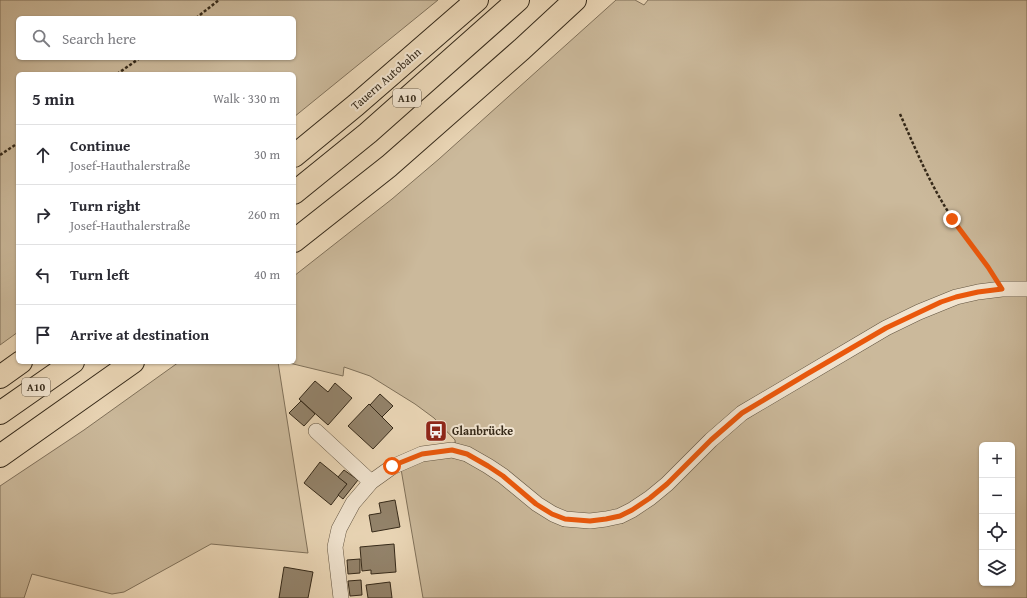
<!DOCTYPE html>
<meta charset="utf-8">
<style>
:root{--surface:#fff;--page:#f2f2f3;--text:#2b2b33;--muted:#7c7c81;--line:#e1e1e2}
body{margin:0;font-family:"Gentium Book Plus",serif;background:var(--page);color:var(--text)}
.controls{position:absolute;right:12px;bottom:12px;display:grid;overflow:hidden;border-radius:6px;box-shadow:0 1px 3px #0004}
.controls button{width:36px;height:36px;display:grid;place-items:center;padding:0;border:0;border-bottom:1px solid var(--line);background:var(--surface);color:var(--text);font:20px sans-serif}
.stop{position:absolute;width:12px;height:12px;margin:-9px;border:3px solid #ea580c;border-radius:50%;background:#fff}
.stop.end{background:#ea580c;border-color:#fff;box-shadow:0 1px 4px #0008}
.list{margin:0;padding:0;list-style:none}
h2{display:flex;justify-content:space-between;align-items:center;height:52px;margin:0;padding:0 16px;font-size:17px}
h2 small{font-size:13px;font-weight:400;color:var(--muted)}
.list li{display:grid;grid-template-columns:26px 1fr auto;gap:12px;align-items:center;box-sizing:border-box;height:60px;padding:0 16px;border-top:1px solid var(--line)}
.list b{display:block;font-size:15px;white-space:nowrap}
.list p{margin:0;font-size:13px;white-space:nowrap;color:var(--muted)}
.list em{font-size:13px;font-style:normal;color:var(--muted)}
.icon{flex:none;width:22px;height:22px;fill:none;stroke:currentColor;stroke-width:2;stroke-linecap:round;stroke-linejoin:round}
.map{position:relative;flex:none;width:1027px;height:598px;overflow:hidden}
.search{position:absolute;background:var(--surface);box-shadow:0 1px 3px #0004;left:16px;top:16px;width:280px;height:44px;display:flex;align-items:center;gap:10px;box-sizing:border-box;padding:0 14px;border-radius:6px;color:var(--muted);font-size:15px}
.panel{position:absolute;background:var(--surface);box-shadow:0 1px 3px #0004;left:16px;top:72px;width:280px;height:292px;border-radius:6px}
.map>svg:first-child{display:block}
</style>
<div class="map">
<svg width="1027" height="598" viewBox="0 0 1027 598">
<rect width="100%" height="100%" fill="#ead6b6"/>
<filter id="stains"><feTurbulence type="fractalNoise" baseFrequency=".005" numOctaves="4"/><feColorMatrix values="0 0 0 0 .2 0 0 0 0 .09 0 0 0 0 .02 0 0 0 .5 -.17"/></filter>
<radialGradient id="worn" r=".72"><stop offset=".6" stop-color="#630" stop-opacity="0"/><stop offset="1" stop-color="#630" stop-opacity=".3"/></radialGradient>
<g fill="#cbb99b" stroke="#80715a" fill-rule="evenodd">
<path d="M 0,0 L 438,0 L 294,117 L 294,74 L 18,74 L 18,332 L 0,345 ZM 18,18 L 294,18 L 294,58 L 18,58 Z"/>
<path d="M 616,0 L 635,0 L 644,5 L 648,0 L 1027,0 L 1027,598 L 423,598 L 401,469 L 438,456 L 456,458 L 455,440 L 434,418 L 415,404 L 370,376 L 344,367 L 343,376 L 285,362 L 294,362 L 294,276 L 392,199 L 439,159 ZM 982,445 L 1012,445 L 1012,583 L 982,583 Z"/>
<polygon points="179,362 278,362 308,553 211,544 124,592 112,594 32,574 24,598 0,598 0,486 84,430"/>
</g>
<g fill="#93836b" stroke="#352919">
<polygon points="315,381 328,392 335,383 352,398 328,425 299,399"/>
<polygon points="380,394 393,406 382,417 370,405"/>
<polygon points="301,401 315,414 304,426 289,413"/>
<polygon points="369,404 393,428 373,449 348,426"/>
<polygon points="320,462 347,484 331,505 304,483"/>
<polygon points="344,470 358,480 343,499 338,495 347,484 338,477"/>
<polygon points="395,500 400,527 372,532 369,515 381,513 379,503"/>
<polygon points="394,544 396,572 371,574 371,570 362,571 360,547"/>
<polygon points="360,559 360,573 348,574 347,560"/>
<polygon points="284,567 313,572 308,598 279,598"/>
<polygon points="361,580 362,595 350,596 348,581"/>
<polygon points="390,582 392,598 368,598 366,585"/>
</g>
<g fill="none" stroke-linecap="round" stroke-linejoin="round">
<g stroke="#625440" stroke-width="16">
<g id="minor">
<polyline points="316,431 371,482"/>
<polyline points="341,598 335,547 339,529 353,503 371,482 392,467 422,454 452,450 467,454 488,466 503,476 537,504 553,514 565,519 590,521 606,519 620,516 632,510 650,498 667,484 711,440 742,413 886,328 919,312 956,297 978,292 1002,289 1027,289"/>
</g>
</g>
<g stroke="#352919" stroke-width="24">
<g id="motorway">
<polyline points="294,156 356,105 477,0"/>
<polyline points="294,193 368,133 518,0"/>
<polyline points="294,241 389,166 522,49 575,0"/>
<polyline points="0,377 21,362"/>
<polyline points="0,413 73,362"/>
<polyline points="0,456 133,362"/>
</g>
</g>
<g stroke="#352919" stroke-width="2.5" stroke-dasharray="3 2" stroke-linecap="butt">
<polyline points="196,18 219,0"/>
<polyline points="117,74 140,58"/>
<path d="M 900,114 C 916,150 931,187 953,219 C 965,238 980,255 993,274"/>
<polyline points="0,155 18,143"/>
</g>
<use href="#minor" stroke="#f1e4d0" stroke-width="15"/>
<use href="#motorway" stroke="#ead6b6" stroke-width="22"/>
</g>
<g fill="none" stroke-linecap="round" stroke-linejoin="round">
<polyline stroke="#ea580c" stroke-width="5" points="392,466 422,454 452,450 467,454 488,466 503,476 536,504 552,514 565,519 590,521 606,519 620,516 632,510 650,498 667,484 711,440 742,413 807,374 886,328 941,302 956,297 978,292 1002,289 988,267 952,219"/>
</g>
<defs>
<g id="bus-square" transform="scale(1.15)"><rect x="-9" y="-9" width="18" height="18" rx="4" fill="#8f2418" stroke="#f1e4d0"/><path d="M-5-6H5V4H4V6H2V4H-2V6H-4V4H-5ZM-3.5-4V0h7V-4ZM-3.5 1.2v1.5H-2V1.2ZM2 1.2v1.5H3.5V1.2Z" fill="#fff"/></g>
</defs>
<g fill-rule="evenodd">
<use href="#bus-square" x="436" y="431"/>
</g>
<g text-anchor="middle" stroke-width="4" stroke-linejoin="round" paint-order="stroke">
<g fill="#f1e4d0" stroke="#6d6150" stroke-width="1">
<rect x="393" y="89" width="28" height="18" rx="3"/>
<rect x="22" y="378" width="28" height="18" rx="3"/>
</g>
<g font-size="11" font-weight="bold" fill="#352919">
<text x="407" y="102">A10</text>
<text x="36" y="391">A10</text>
</g>
<g font-size="12" fill="#352919" stroke="#f1e4d0">
<text transform="translate(386 79) rotate(-41)" y="4">Tauern Autobahn</text>
</g>
<g font-size="12" font-weight="bold" fill="#352919" stroke="#f1e4d0" text-anchor="start">
<text x="452" y="435">Glanbrücke</text>
</g>
</g>
<rect width="100%" height="100%" filter="url(#stains)"/>
<rect width="100%" height="100%" fill="url(#worn)"/>
</svg>
<div class="controls">
<button>+</button>
<button>−</button>
<button><svg class="icon" aria-label="locate" viewBox="0 0 24 24"><circle cx="12" cy="12" r="6"/><path d="M12 2v4M12 18v4M2 12h4M18 12h4"/></svg></button>
<button><svg class="icon" aria-label="layers" viewBox="0 0 24 24"><path d="M12 4l9 5-9 5-9-5zM3 14l9 5 9-5"/></svg></button>
</div>
<div class="stop" style="left:392px;top:466px"></div>
<div class="stop end" style="left:952px;top:219px"></div>
<div class="search"><svg class="icon" aria-label="search" viewBox="0 0 24 24"><circle cx="10" cy="10" r="6"/><path d="M15 15l6 6"/></svg>Search here</div>
<section class="panel">
<h2>5 min<small>Walk · 330 m</small></h2>
<ul class="list">
<li><svg class="icon" aria-label="ahead" viewBox="0 0 24 24"><path d="M12 20V5M6 11l6-6 6 6"/></svg><div><b>Continue</b><p>Josef-Hauthalerstraße</p></div><em>30 m</em></li>
<li><svg class="icon" aria-label="right" viewBox="0 0 24 24"><path d="M7 20v-9h11M14 6l5 5-5 5"/></svg><div><b>Turn right</b><p>Josef-Hauthalerstraße</p></div><em>260 m</em></li>
<li><svg class="icon" aria-label="left" viewBox="0 0 24 24"><path d="M17 20v-9H6M10 6l-5 5 5 5"/></svg><div><b>Turn left</b></div><em>40 m</em></li>
<li><svg class="icon" aria-label="arrive" viewBox="0 0 24 24"><path d="M6 21V4h12l-3 4 3 4H6"/></svg><div><b>Arrive at destination</b></div></li>
</ul>
</section>
</div>
